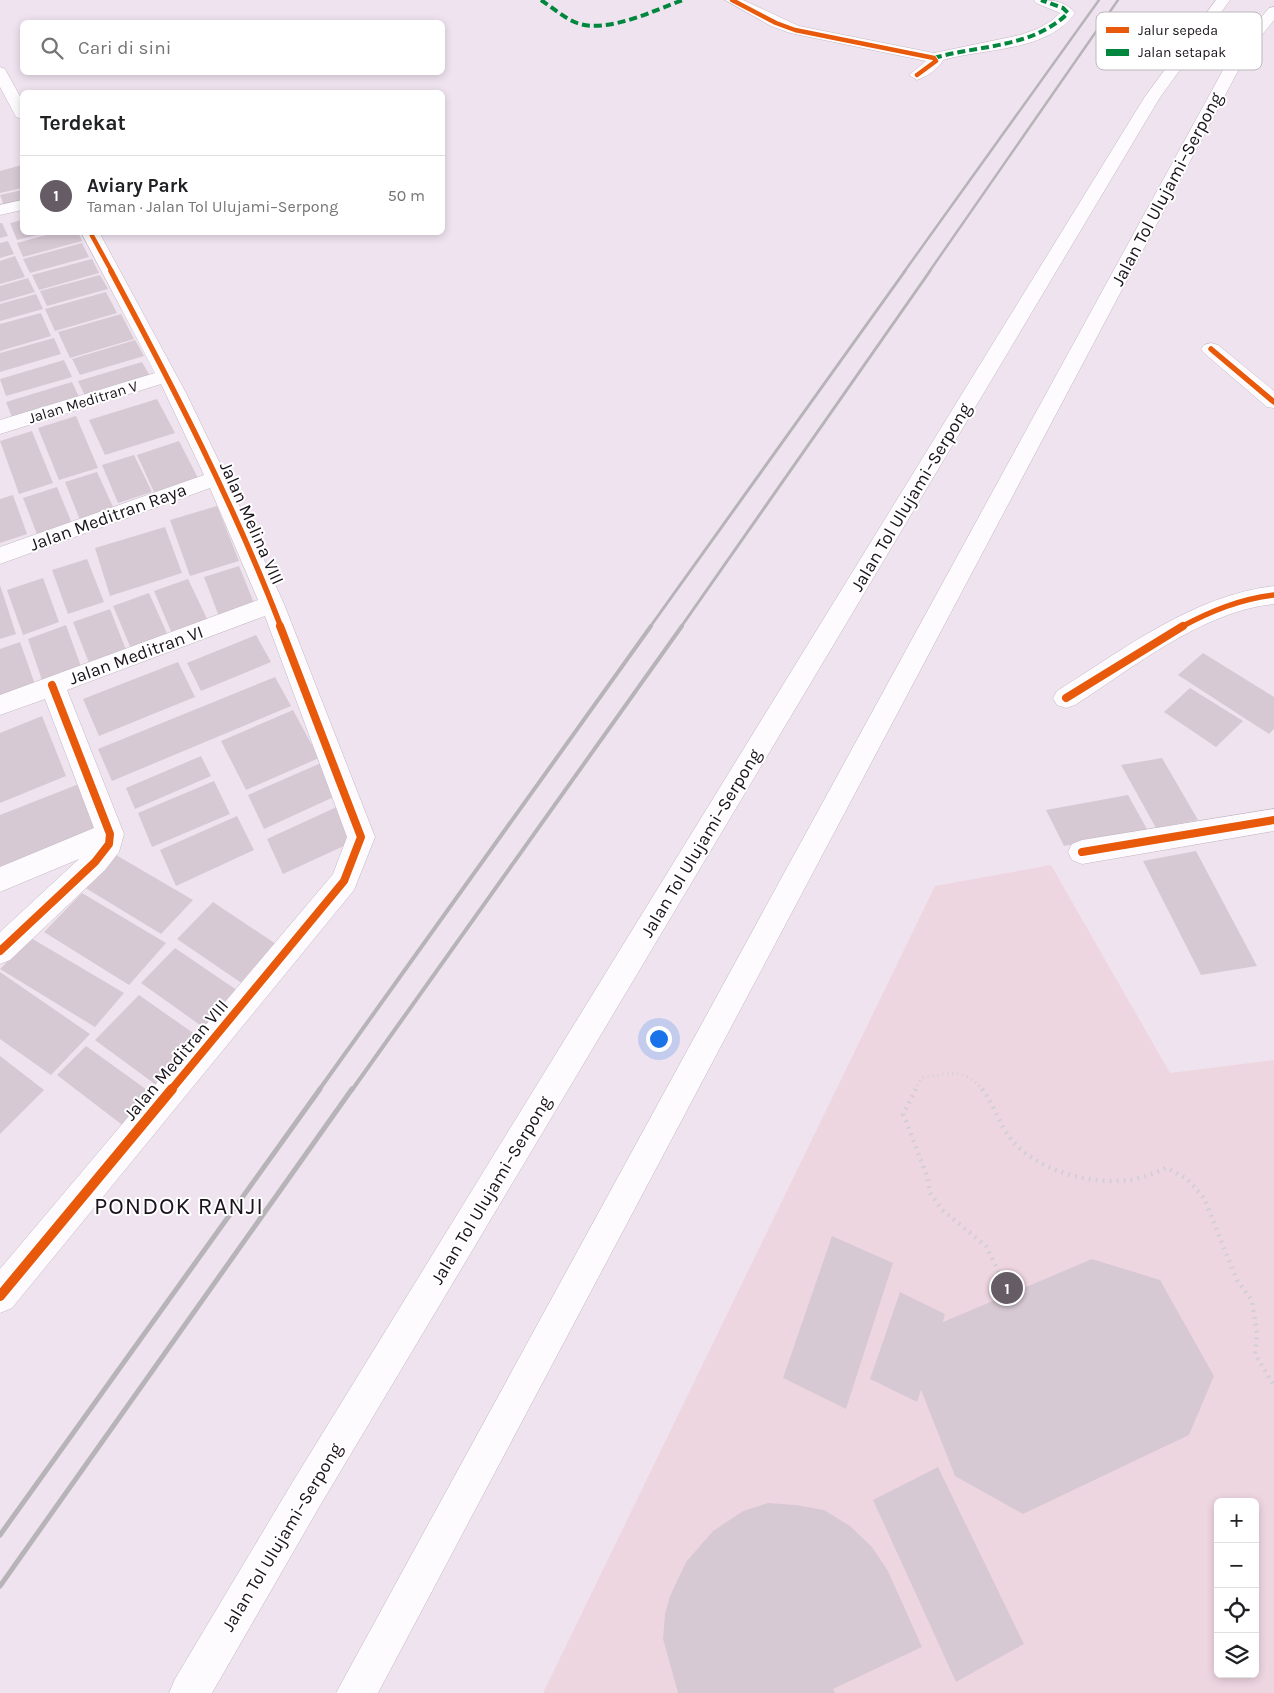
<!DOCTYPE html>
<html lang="id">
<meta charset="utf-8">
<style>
:root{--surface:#fff;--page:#f2f2f2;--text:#202124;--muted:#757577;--line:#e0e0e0;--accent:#655c66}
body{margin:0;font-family:Karla,sans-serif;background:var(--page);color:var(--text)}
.controls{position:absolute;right:15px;bottom:15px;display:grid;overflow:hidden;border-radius:8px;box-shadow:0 2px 8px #0003}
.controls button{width:45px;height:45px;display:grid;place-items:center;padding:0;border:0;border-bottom:1px solid var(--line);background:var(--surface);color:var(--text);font:25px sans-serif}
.you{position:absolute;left:658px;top:1038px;width:18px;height:18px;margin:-12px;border:4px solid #fff;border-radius:50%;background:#1a73e8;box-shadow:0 0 0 8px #1a73e833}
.badge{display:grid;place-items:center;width:32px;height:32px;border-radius:50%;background:var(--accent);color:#fff;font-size:16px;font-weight:700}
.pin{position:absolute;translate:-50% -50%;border:2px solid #fff;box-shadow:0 1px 5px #0006}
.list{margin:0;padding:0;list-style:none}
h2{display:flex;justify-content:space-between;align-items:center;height:65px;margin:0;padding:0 20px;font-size:21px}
h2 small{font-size:16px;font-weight:400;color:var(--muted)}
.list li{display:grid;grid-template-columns:32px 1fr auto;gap:15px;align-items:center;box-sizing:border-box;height:80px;padding:0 20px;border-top:1px solid var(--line)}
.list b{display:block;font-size:19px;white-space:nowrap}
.list p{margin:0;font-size:16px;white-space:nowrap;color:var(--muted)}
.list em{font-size:16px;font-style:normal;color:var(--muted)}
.icon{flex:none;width:28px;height:28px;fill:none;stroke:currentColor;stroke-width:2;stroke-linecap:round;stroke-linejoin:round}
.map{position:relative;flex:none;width:1274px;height:1693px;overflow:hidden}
.search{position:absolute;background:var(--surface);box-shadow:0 2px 8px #0003;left:20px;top:20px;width:425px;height:55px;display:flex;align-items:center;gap:12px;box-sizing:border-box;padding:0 18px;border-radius:8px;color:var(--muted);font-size:19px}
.panel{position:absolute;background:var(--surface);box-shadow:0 2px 8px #0003;left:20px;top:90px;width:425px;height:145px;border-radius:8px}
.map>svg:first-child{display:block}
</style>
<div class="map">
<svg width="1274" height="1693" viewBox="0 0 1274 1693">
<rect width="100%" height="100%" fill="#efe3f0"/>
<path fill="#eed6e1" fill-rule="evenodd" d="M 1051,865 L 1170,1073 L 1274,1060 L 1274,1693 L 543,1693 L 935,886 ZM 1218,1502 L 1255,1502 L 1255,1674 L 1218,1674 Z"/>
<g fill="#d7c9d4">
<polygon points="22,165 22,188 0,193 0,171"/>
<polygon points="22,190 22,204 5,208 0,195"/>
<polygon points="22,220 22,232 45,233 17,240 10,223"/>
<polygon points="0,223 2,223 8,236 0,238"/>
<polygon points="57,232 78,232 82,241 23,257 17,243"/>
<polygon points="8,241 14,254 0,258 0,243"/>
<polygon points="82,243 89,257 30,273 23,259"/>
<polygon points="15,256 25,277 0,284 0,261"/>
<polygon points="92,259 99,273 39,290 32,275"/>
<polygon points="100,275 108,289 47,306 40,291"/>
<polygon points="28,278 35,292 0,302 0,286"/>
<polygon points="106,292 117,313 55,331 45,309"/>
<polygon points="36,294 43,309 0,321 0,304"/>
<polygon points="41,313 51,336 0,351 0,324"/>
<polygon points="121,314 134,339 70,358 58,332"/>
<polygon points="54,338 61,354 0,372 0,353"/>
<polygon points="135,340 144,356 80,375 72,359"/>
<polygon points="64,360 72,377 6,396 0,379"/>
<polygon points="142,362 151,378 86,398 78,381"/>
<polygon points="72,382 80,399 13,420 6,402"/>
<polygon points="157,399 175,433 105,455 89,420"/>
<polygon points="76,416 98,468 59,480 38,428"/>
<polygon points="32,431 53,483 19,494 0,441"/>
<polygon points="179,441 198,478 154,492 137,455"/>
<polygon points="134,455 152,492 118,503 102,465"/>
<polygon points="97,472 114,509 80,520 65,482"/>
<polygon points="57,487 73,526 38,537 23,498"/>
<polygon points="13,495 27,534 0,543 0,499"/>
<polygon points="217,506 239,561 190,576 170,520"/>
<polygon points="165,527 182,573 110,596 95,548"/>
<polygon points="87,559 104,602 68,614 52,570"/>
<polygon points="239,566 256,608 220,619 204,577"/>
<polygon points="43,578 59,622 23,635 7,590"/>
<polygon points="188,579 209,623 173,636 154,591"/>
<polygon points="0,585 16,634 0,639"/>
<polygon points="149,593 169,638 132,651 113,606"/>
<polygon points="110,609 128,655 91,668 73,622"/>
<polygon points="66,625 83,672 44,686 28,639"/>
<polygon points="256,635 271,662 201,691 187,663"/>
<polygon points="20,642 37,690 0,704 0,649"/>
<polygon points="1203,653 1274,697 1274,729 1269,734 1178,675"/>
<polygon points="178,662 195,697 99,736 83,699"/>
<polygon points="275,677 291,706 112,781 98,749"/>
<polygon points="1190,688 1243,721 1216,747 1164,712"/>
<polygon points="293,710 319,758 246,790 221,741"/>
<polygon points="42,716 66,776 0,803 0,733"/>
<polygon points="201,756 211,776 135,809 126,788"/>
<polygon points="1162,758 1198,820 1156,828 1121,765"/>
<polygon points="321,763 338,795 264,829 248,795"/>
<polygon points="214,781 230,814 152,847 138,813"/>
<polygon points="79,784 95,831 0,870 0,815"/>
<polygon points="1128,795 1148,831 1064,846 1046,810"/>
<polygon points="341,805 359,839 283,874 267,839"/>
<polygon points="237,816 254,850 176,886 160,850"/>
<polygon points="1196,851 1257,966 1201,975 1143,861"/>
<polygon points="116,855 193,900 161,934 84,887"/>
<polygon points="82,893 166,943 129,985 44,932"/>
<polygon points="213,902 279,946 243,984 177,939"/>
<polygon points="31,938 124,993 95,1027 0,969"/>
<polygon points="175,948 241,993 207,1030 141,983"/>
<polygon points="0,972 90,1034 51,1075 0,1039"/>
<polygon points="139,995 206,1042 163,1090 95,1040"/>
<polygon points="86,1046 154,1095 125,1127 57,1075"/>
<polygon points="0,1056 44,1090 0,1134"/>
<polygon points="832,1236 893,1263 846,1409 783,1378"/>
<polygon points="1092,1259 1160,1280 1214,1376 1189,1435 1023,1514 955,1476 921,1390 917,1402 870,1379 900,1292 945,1314 943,1322"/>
<polygon points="938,1467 1024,1644 956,1682 873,1500"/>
<polygon points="768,1503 796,1505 824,1510 850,1526 872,1547 888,1571 922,1647 833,1689 835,1693 678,1693 663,1639 665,1614 670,1596 686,1562 713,1531 743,1511"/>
</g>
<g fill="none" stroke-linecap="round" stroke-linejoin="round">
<g stroke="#c1b8c2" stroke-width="1">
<g id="minor">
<path d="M 725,0 L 743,0 L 799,26 L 934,53 L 1020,35 L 1037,29 L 1051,21 L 1060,13 L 1036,3 L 1034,0 C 1050,0 1065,0 1075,13 C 1048,52 984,48 943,60 C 940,68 926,77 917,80 L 909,75 L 926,61 L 790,33 L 771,26 Z"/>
<polygon points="0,67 5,69 22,100 22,119 16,117 0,87"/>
<polygon points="22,200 22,210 0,215 0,205"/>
<polygon points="81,232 99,232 186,393 227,478 284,604 375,837 354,890 12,1308 0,1313 0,1269 333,874 347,837 265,616 67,690 124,834 119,852 105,870 10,960 0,964 0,932 79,859 0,892 0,867 94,828 45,699 0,715 0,695 258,600 210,488 0,564 0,547 204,475 161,384 0,434 0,420 155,373"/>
<polygon points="1211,343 1218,345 1274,391 1274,408 1267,407 1204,353 1201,349 1204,345"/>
<path d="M 1274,586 L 1274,604 C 1203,611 1134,667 1075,705 L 1066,708 L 1057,705 L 1053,698 L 1057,691 C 1124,649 1194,595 1274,586 Z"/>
<polygon points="1274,809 1274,831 1082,864 1072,860 1068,852 1072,844 1082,840"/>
</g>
</g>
<g stroke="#c1b8c2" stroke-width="1">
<g id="highway">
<polygon points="1216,0 1230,0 1159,99 318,1509 212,1693 169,1693 175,1679 292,1483 1144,98"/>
<polygon points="1274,7 1274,20 1248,52 378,1693 336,1693 1234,50 1269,8"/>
</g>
</g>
<path stroke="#d3cfd4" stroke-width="3" stroke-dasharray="1 4" stroke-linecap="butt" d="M 915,1090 L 921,1078 C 948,1074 962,1066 983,1090"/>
<g stroke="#d3cfd4" stroke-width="4.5" stroke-dasharray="2 5" stroke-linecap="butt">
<polyline points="916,1089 903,1114 927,1176 930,1193 942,1210 986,1246 1000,1275"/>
<path d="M 982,1089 C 994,1104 999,1124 1011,1139 C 1036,1171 1091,1185 1130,1180 C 1143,1178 1155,1172 1167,1168 L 1187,1179 L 1204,1198 L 1237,1280 L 1252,1301 L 1257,1333 L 1255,1354 L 1274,1386"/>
</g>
<use href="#minor" fill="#fdfbfd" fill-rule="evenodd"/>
<use href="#highway" fill="#fdfbfd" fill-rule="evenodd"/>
<g stroke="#b7b4b8" stroke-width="2.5">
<polyline points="904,272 1099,0"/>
<polyline points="929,272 1118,0"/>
</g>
<g stroke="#b7b4b8" stroke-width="3">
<polyline points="650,627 905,271"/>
<polyline points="681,627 930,271"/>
</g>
<g stroke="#b7b4b8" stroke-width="4">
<polyline points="319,1090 651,626"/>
<polyline points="352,1090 682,626"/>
</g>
<g stroke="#b7b4b8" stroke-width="5">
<polyline points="0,1535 320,1089"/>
<polyline points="0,1586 352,1089"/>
</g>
<g stroke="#00873e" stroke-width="4" stroke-dasharray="8 4" stroke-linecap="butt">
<path d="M 541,0 C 553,8 564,18 577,23 C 607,34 655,10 683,0"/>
<path d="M 934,58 C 979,45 1033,48 1068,13 L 1063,8 L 1041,0"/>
</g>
<g stroke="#fff" stroke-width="6">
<g id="cycleway-far3">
<polyline points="732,0 776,23 795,30 934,58 936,61 917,75"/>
<polyline points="90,232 112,272"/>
</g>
</g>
<g stroke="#fff" stroke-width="8">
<g id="cycleway-far2">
<path d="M 111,271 C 173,387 234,504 281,627"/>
<polyline points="1211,349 1274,402"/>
<path d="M 1181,627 C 1211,611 1240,599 1274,595"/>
</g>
</g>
<g stroke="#fff" stroke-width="11">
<g id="cycleway-far1">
<polyline points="1066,698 1183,626"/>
<polyline points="1082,852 1274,820"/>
<polyline points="0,951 95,862 109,844 110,834 52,685"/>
<polyline points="171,1090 344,881 361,837 280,626"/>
</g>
</g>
<g stroke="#fff" stroke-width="13">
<polyline id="cycleway" points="0,1296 172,1089"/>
</g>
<use href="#cycleway-far3" stroke="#e8590c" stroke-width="4.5"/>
<use href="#cycleway-far2" stroke="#e8590c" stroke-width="5.5"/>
<use href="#cycleway-far1" stroke="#e8590c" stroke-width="8"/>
<use href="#cycleway" stroke="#e8590c" stroke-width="10"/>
</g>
<g text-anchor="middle" stroke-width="4" stroke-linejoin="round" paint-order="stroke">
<g font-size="15" fill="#1a131b" stroke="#fff">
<text transform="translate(83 402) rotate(-17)" y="5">Jalan Meditran V</text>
</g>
<g font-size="18" fill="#1a131b" stroke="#fff">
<text transform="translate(1167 189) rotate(-62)" y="6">Jalan Tol Ulujami–Serpong</text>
<text transform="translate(911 497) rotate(-59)" y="6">Jalan Tol Ulujami–Serpong</text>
<text transform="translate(108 517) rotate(-20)" y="6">Jalan Meditran Raya</text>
<text transform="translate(252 523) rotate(66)" y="6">Jalan Melina VIII</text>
<text transform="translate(136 655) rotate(-20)" y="6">Jalan Meditran VI</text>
<text transform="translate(701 843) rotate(-59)" y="6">Jalan Tol Ulujami–Serpong</text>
<text transform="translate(176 1060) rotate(-50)" y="6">Jalan Meditran VIII</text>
<text transform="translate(491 1190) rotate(-59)" y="6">Jalan Tol Ulujami–Serpong</text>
<text transform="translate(282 1537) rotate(-59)" y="6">Jalan Tol Ulujami–Serpong</text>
</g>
<g font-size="24" letter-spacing="1" fill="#1a131b" stroke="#fff">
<text x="179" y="1214">PONDOK RANJI</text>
</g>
</g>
<rect x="1096" y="12" width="166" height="58" rx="8" fill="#fff" stroke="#bab8bb" stroke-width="1"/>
<rect x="1106" y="27" width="23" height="6" fill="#e8590c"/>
<rect x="1106" y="49" width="23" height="7" fill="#00873e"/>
<g font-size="14" fill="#1a131b">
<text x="1138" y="35">Jalur sepeda</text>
<text x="1138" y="57">Jalan setapak</text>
</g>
</svg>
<div class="controls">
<button>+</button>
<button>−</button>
<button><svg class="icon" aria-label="locate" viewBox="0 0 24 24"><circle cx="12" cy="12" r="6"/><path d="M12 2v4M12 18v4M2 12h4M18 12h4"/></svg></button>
<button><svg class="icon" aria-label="layers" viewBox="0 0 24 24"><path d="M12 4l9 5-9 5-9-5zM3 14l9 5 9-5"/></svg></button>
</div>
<div class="you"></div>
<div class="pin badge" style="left:1007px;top:1288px">1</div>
<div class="search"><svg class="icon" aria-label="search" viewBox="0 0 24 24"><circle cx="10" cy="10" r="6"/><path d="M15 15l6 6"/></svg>Cari di sini</div>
<section class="panel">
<h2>Terdekat<small></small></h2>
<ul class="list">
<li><span class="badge">1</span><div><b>Aviary Park</b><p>Taman · Jalan Tol Ulujami–Serpong</p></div><em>50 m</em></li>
</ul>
</section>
</div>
